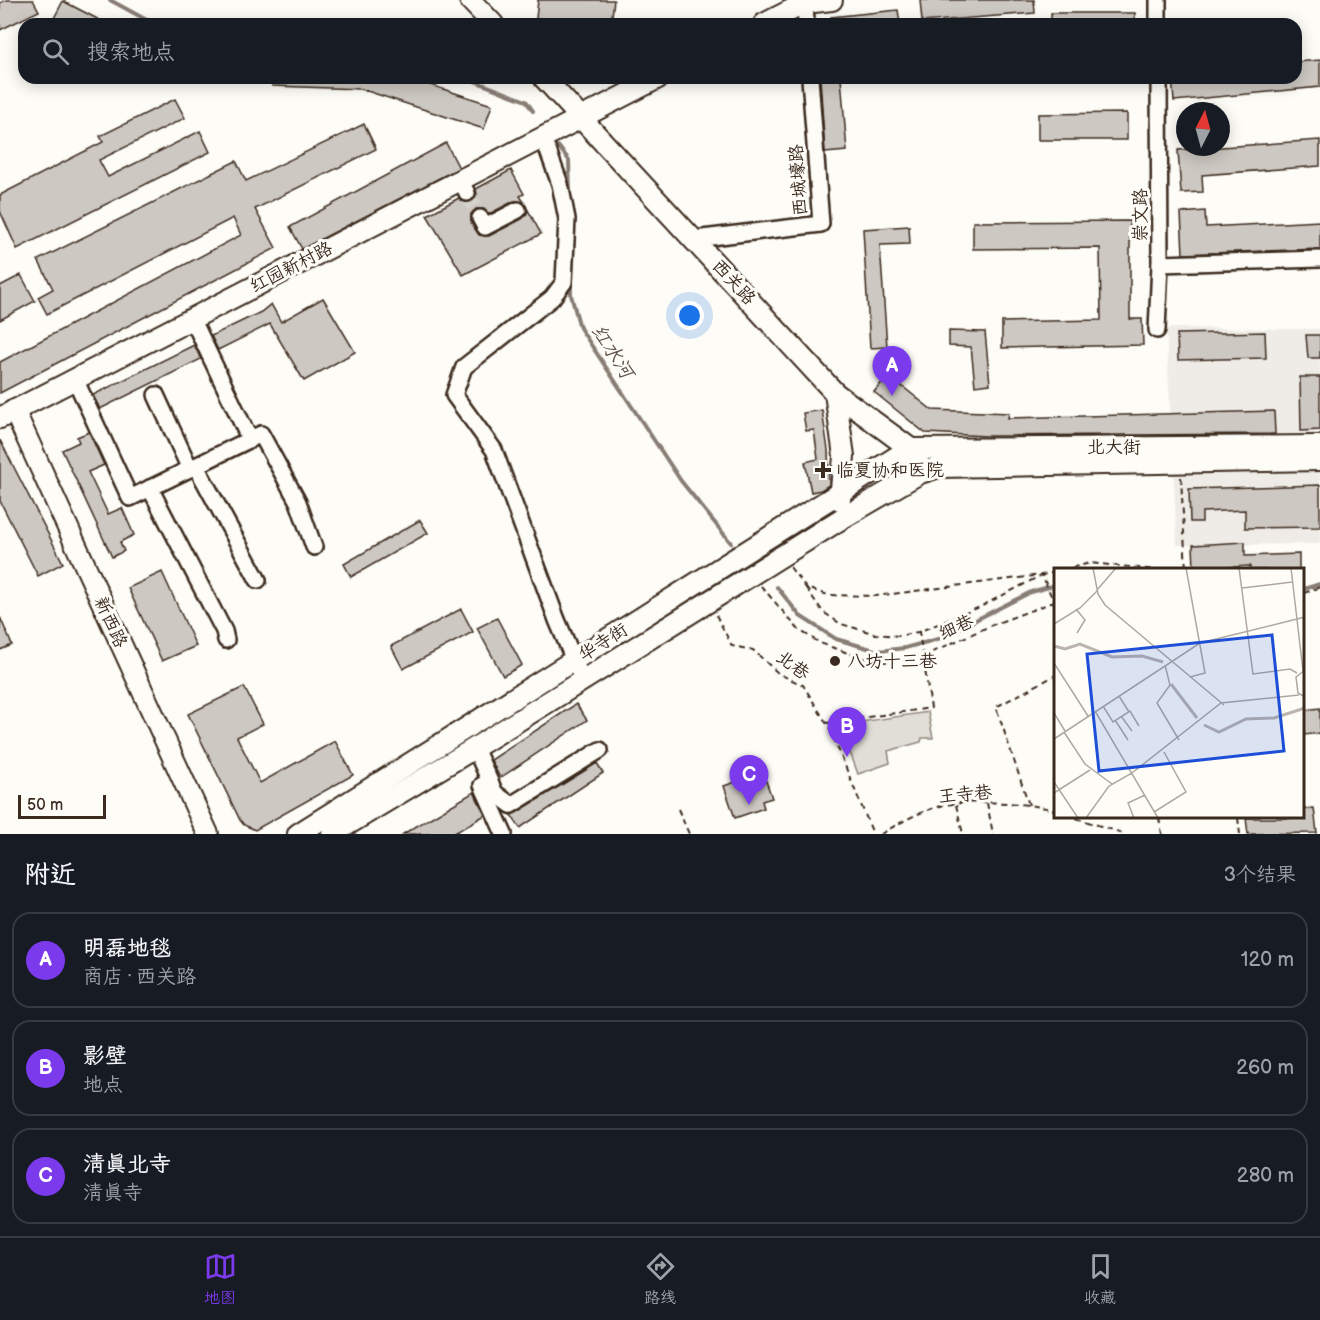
<!DOCTYPE html>
<html lang="zh">
<meta charset="utf-8">
<style>
:root{--surface:#171b24;--page:#242831;--text:#f1f3f6;--muted:#9ea1a6;--line:#363941;--accent:#7c3aed}
body{margin:0;font-family:"Balsamiq Sans","LXGW WenKai TC",sans-serif;background:var(--page);color:var(--text)}
.compass{position:absolute;left:1176px;top:102px;width:54px;height:54px;border-radius:50%;background:var(--surface);box-shadow:0 3px 15px #0003;rotate:6deg}
.scale{position:absolute;left:18px;bottom:15px;width:88px;box-sizing:border-box;padding-left:6px;border:3px solid #3b2a1e;border-top:0;font-size:16px;line-height:21px;white-space:nowrap;color:#3b2a1e;-webkit-text-stroke:4px #fdfcf7;paint-order:stroke}
.you{position:absolute;left:690px;top:316px;width:21px;height:21px;margin:-15px;border:4px solid #fff;border-radius:50%;background:#1a73e8;box-shadow:0 0 0 9px #1a73e833}
.badge{display:grid;place-items:center;width:39px;height:39px;border-radius:50%;background:var(--accent);color:#fff;font-size:20px;font-weight:700}
.pin{position:absolute;translate:-50% -50px;filter:drop-shadow(0 2px 3px #0008)}
.pin::after{content:'';position:absolute;top:32px;width:21px;height:18px;background:inherit;clip-path:polygon(0 0,100% 0,50% 100%)}
.list{margin:0;padding:0;list-style:none}
h2{display:flex;justify-content:space-between;align-items:center;height:78px;margin:0;padding:0 24px;font-size:26px}
h2 small{font-size:20px;font-weight:400;color:var(--muted)}
.list li{display:grid;grid-template-columns:39px 1fr auto;gap:18px;align-items:center;box-sizing:border-box;height:96px;margin:0 12px 12px;padding:0 12px;border:2px solid var(--line);border-radius:18px}
.list b{display:block;font-size:22px;white-space:nowrap}
.list p{margin:0;font-size:20px;white-space:nowrap;color:var(--muted)}
.list em{font-size:20px;font-style:normal;color:var(--muted)}
.icon{flex:none;width:33px;height:33px;fill:none;stroke:currentColor;stroke-width:2;stroke-linecap:round;stroke-linejoin:round}
.map{position:relative;flex:none;width:1320px;height:834px;overflow:hidden}
.search{position:absolute;background:var(--surface);box-shadow:0 3px 15px #0003;left:18px;right:18px;top:18px;height:66px;display:flex;align-items:center;gap:15px;box-sizing:border-box;padding:0 21px;border-radius:18px;color:var(--muted);font-size:22px}
.sheet{height:402px;background:var(--surface)}
nav{display:flex;justify-content:space-around;align-items:center;box-sizing:border-box;height:84px;border-top:2px solid var(--line);background:var(--surface);font-size:16px;color:var(--muted)}
nav a{display:grid;justify-items:center;gap:3px}
nav .on{color:var(--accent)}
.map>svg:first-child{display:block}
</style>
<div class="map">
<svg width="1320" height="834" viewBox="0 0 1320 834">
<rect width="100%" height="100%" fill="#fdfcf7"/>
<filter id="ink" filterUnits="userSpaceOnUse"><feTurbulence type="fractalNoise" baseFrequency=".0167" numOctaves="2"/><feDisplacementMap in="SourceGraphic" scale="12" xChannelSelector="R" yChannelSelector="G"/><feConvolveMatrix kernelMatrix="1 2 1 2 8 2 1 2 1" color-interpolation-filters="sRGB"/></filter>
<g filter="url(#ink)">
<polygon fill="#efece7" points="1166,328 1320,329 1320,544 1177,545"/>
<polygon fill="#e1ded7" stroke="#8e847a" stroke-width="1.5" points="928,712 933,738 922,738 921,742 888,751 890,763 858,774 840,725"/>
<g fill="none" stroke-linecap="round" stroke-linejoin="round">
<g stroke="#887d74" stroke-width="4">
<polyline points="110,0 154,24"/>
<polyline points="467,78 526,101 533,111"/>
<polyline points="558,146 569,160 570,196"/>
<polyline points="571,281 571,295 580,328 681,481 731,543"/>
<polyline points="777,587 800,616 836,639 878,651 905,648 938,639 1031,592 1056,585"/>
<polyline points="1304,589 1320,584"/>
</g>
</g>
<g fill="#cdc8c2" stroke="#3b2a1e" stroke-width="1.5">
<polygon points="6,0 33,0 39,11 0,30 0,3"/>
<polygon points="538,0 614,0 611,24 584,24 536,18"/>
<polygon points="920,0 1034,0 1035,13 922,22"/>
<polygon points="63,1 107,24 51,24"/>
<polygon points="898,10 900,24 832,24 831,17"/>
<rect x="1051" y="13" width="84" height="11"/>
<polygon points="1320,60 1320,87 1174,101 1172,78 1296,78 1296,62"/>
<polygon points="272,78 409,78 492,105 484,129 361,89 272,86"/>
<polygon points="820,78 841,78 847,151 825,153"/>
<polygon points="175,99 185,118 99,160 108,177 200,131 210,152 17,249 0,211 0,195 103,142 100,136"/>
<polygon points="1127,113 1127,140 1038,140 1038,114"/>
<polygon points="364,124 376,149 255,209 276,248 0,393 0,362 241,235 233,218 47,314 38,297 53,289 38,260 236,161 246,181"/>
<polygon points="1320,140 1320,166 1202,175 1203,192 1181,193 1178,150"/>
<polygon points="446,143 459,168 302,249 290,227"/>
<polygon points="511,170 524,194 520,196 524,202 514,201 489,214 484,209 476,209 471,214 471,223 479,235 489,236 522,219 526,215 528,210 541,234 463,275 427,215 459,198 466,203 472,201 477,194 476,189"/>
<polygon points="1205,211 1206,227 1320,221 1320,249 1183,254 1181,213"/>
<polygon points="1130,221 1130,319 1142,319 1143,345 1002,348 1002,322 1101,320 1100,248 973,249 973,222"/>
<polygon points="909,226 910,244 880,245 887,347 870,348 863,229"/>
<polygon points="21,275 35,301 0,320 0,286"/>
<polygon points="323,298 355,352 304,381 270,324 218,350 211,336 261,312 271,304 281,322"/>
<polygon points="949,331 985,332 990,384 975,386 971,347 949,346"/>
<polygon points="1265,332 1266,358 1178,360 1177,334"/>
<polygon points="1306,335 1320,335 1320,358 1308,358"/>
<polygon points="194,345 201,359 100,409 93,395"/>
<polygon points="888,375 932,410 1009,413 1008,418 1274,411 1275,434 987,436 925,433 874,392"/>
<polygon points="1300,377 1320,377 1320,430 1301,431"/>
<polygon points="822,410 828,450 829,485 821,490 811,492 805,462 818,459 814,430 806,431 803,413"/>
<polygon points="89,432 104,465 88,472 108,514 122,508 134,535 120,542 124,551 112,557 62,450 79,442 77,437"/>
<polygon points="0,440 63,563 38,576 0,501"/>
<polygon points="1320,485 1320,527 1245,528 1245,510 1202,512 1202,522 1190,522 1189,489"/>
<polygon points="420,520 428,533 351,577 344,564"/>
<polygon points="1245,542 1245,556 1299,554 1299,570 1250,570 1250,566 1194,569 1193,545"/>
<polygon points="162,572 196,646 162,661 128,588"/>
<polygon points="461,609 473,632 403,669 391,646"/>
<polygon points="0,617 12,645 0,650"/>
<polygon points="497,618 522,665 503,676 477,628"/>
<polygon points="244,687 263,724 237,737 260,783 335,741 353,775 255,830 244,825 240,820 188,714"/>
<polygon points="576,704 587,720 500,778 491,760"/>
<polygon points="1320,708 1320,733 1304,735 1304,710"/>
<polygon points="597,763 603,773 520,828 511,815 516,813"/>
<polygon points="753,776 756,784 766,781 772,798 762,801 764,808 735,818 724,786"/>
<polygon points="474,792 485,815 453,834 403,834"/>
<polygon points="1314,808 1317,833 1248,834 1246,818 1304,818 1304,809"/>
</g>
<g fill="none" stroke-linecap="round" stroke-linejoin="round">
<polyline stroke="#d6d2cc" stroke-width="15" stroke-dasharray="15 8" stroke-linecap="butt" points="467,193 480,218"/>
<g stroke="#3b2a1e" stroke-width="20">
<g id="minor">
<polyline points="805,0 806,24"/>
<polyline points="1158,0 1158,24"/>
<polyline points="1159,78 1160,264 1320,259"/>
<polyline points="543,137 560,184 567,219 564,282 552,298 464,367 454,395 494,450 557,620 582,679"/>
<polyline points="460,179 467,193"/>
<polyline points="480,218 485,227 518,210"/>
<polyline points="694,239 821,224 810,78"/>
<polyline points="192,318 250,440"/>
<polyline points="1157,330 1160,264"/>
<polyline points="75,379 130,498 261,434 298,502 314,547"/>
<polyline points="156,395 190,469"/>
<polyline points="196,466 258,580"/>
<polyline points="150,488 224,631 226,640"/>
<polyline points="475,748 495,793 511,805 600,750"/>
<polyline points="482,785 504,834"/>
</g>
</g>
<g stroke="#3b2a1e" stroke-width="24">
<g id="major">
<polyline points="470,0 493,24"/>
<polyline points="764,24 805,3 832,0"/>
<polyline points="544,78 835,393 919,455"/>
<polyline points="835,393 844,456 840,500"/>
<polyline points="14,410 208,834"/>
<polyline points="0,418 658,78"/>
<polyline points="298,834 909,449 1320,446"/>
<polyline points="332,834 468,752 841,519 920,473 939,467 1320,460"/>
</g>
</g>
<g stroke="#3b2a1e" stroke-width="2" stroke-dasharray="6 4.5" stroke-linecap="butt">
<polyline points="1181,477 1186,570"/>
<polyline points="790,567 806,588 828,595 876,596 1042,575 1056,572"/>
<polyline points="1062,570 1090,563 1158,570"/>
<polyline points="761,586 799,630 820,643 859,657 884,662 909,659 930,653 992,625 1056,601"/>
<polyline points="806,588 823,612 841,624 876,634 899,636 918,632 980,607 1042,575 1054,602"/>
<polyline points="1304,593 1320,587"/>
<polyline points="716,615 732,646 753,650 779,674 803,685 830,729 873,834"/>
<polyline points="826,723 931,708 919,632"/>
<polyline points="987,803 993,834"/>
<polyline points="956,805 963,834"/>
<polyline points="1029,805 996,707 1056,675"/>
<polyline points="678,809 689,834"/>
<polyline points="1076,818 1125,834"/>
<polyline points="1159,818 1162,834"/>
<polyline points="1238,818 1240,834"/>
<path d="M 881,834 C 901,822 922,810 945,805 C 970,800 1032,802 1056,811"/>
</g>
<use href="#minor" stroke="#fdfcf7" stroke-width="15"/>
<use href="#major" stroke="#fdfcf7" stroke-width="20"/>
</g>
</g>
<g fill="#3b2a1e" stroke="#fdfcf7" stroke-width="2">
<path d="M820 461h6v6h6v6h-6v6h-6v-6h-6v-6h6z"/>
<circle cx="835" cy="661" r="6"/>
</g>
<g text-anchor="middle" stroke-width="6" stroke-linejoin="round" paint-order="stroke">
<g font-size="18" fill="#3b2a1e" stroke="#fdfcf7">
<text transform="translate(798 180) rotate(-94)" y="6">西城壕路</text>
<text transform="translate(1140 215) rotate(-90)" y="6">崇文路</text>
<text transform="translate(291 267) rotate(-27)" y="6">红园新村路</text>
<text transform="translate(734 282) rotate(47)" y="6">西关路</text>
<text x="1114" y="453">北大街</text>
<text transform="translate(111 622) rotate(65)" y="6">新西路</text>
<text transform="translate(956 627) rotate(-24)" y="6">细巷</text>
<text transform="translate(603 642) rotate(-32)" y="6">华寺街</text>
<text transform="translate(793 665) rotate(36)" y="6">北巷</text>
<text transform="translate(965 794) rotate(-5)" y="6">王寺巷</text>
</g>
<g font-size="18" fill="#3b2a1e" stroke="#fdfcf7" text-anchor="start">
<text x="836" y="476">临夏协和医院</text>
<text x="847" y="667">八坊十三巷</text>
</g>
<g font-size="20" font-style="italic" fill="#615349" stroke="#fdfcf7">
<text transform="translate(613 351) rotate(57)" y="7">红水河</text>
</g>
</g>
<g transform="translate(1054 568)">
<rect width="250" height="250" fill="#fdfcf7"/>
<path fill="none" stroke="#bbb4ad" stroke-width="3" d="M 0,78 L 11,81 L 26,76 L 58,89 L 88,88 L 109,94M 117,116 L 143,150M 150,157 L 165,164 L 192,151 L 220,150 L 251,140"/>
<path fill="none" stroke="#afa8a0" stroke-width="1.5" d="M 39,0 L 44,26 L 51,37 L 170,137M 132,0 L 151,105 L 136,109M 185,0 L 199,106 L 236,101 L 243,105M 237,0 L 249,103M 188,20 L 238,14M 43,22 L 62,0M 22,41 L 31,52 L 23,65M 0,56 L 26,40 L 43,23M 0,95 L 34,148M 111,97 L 116,117 L 103,135 L 125,172M 251,102 L 242,109 L 244,125 L 251,129M 65,128 L 75,144M 49,138 L 59,154 L 76,143 L 85,158M 41,143 L 104,250M 0,145 L 11,163M 67,148 L 78,163M 61,152 L 74,172M 10,164 L 31,196 L 58,216M 0,171 L 146,75 L 251,49M 0,214 L 24,250M 0,225 L 36,202M 100,244 L 132,224 L 110,184M 32,250 L 55,218 L 78,205 L 167,135 L 245,127M 80,250 L 74,235 L 91,227"/>
<path fill="#1d4ed8" fill-opacity="0.15" stroke="#1d4ed8" stroke-width="3" d="M 218,67 L 230,183 L 45,203 L 33,86 Z"/>
<rect width="250" height="250" fill="none" stroke="#3b2a1e" stroke-width="3"/>
</g>
</svg>
<svg class="compass" viewBox="-18 -18 36 36"><path d="M0-13l5 13h-10z" fill="#e53935"/><path d="M0 13l5-13h-10z" fill="#9ea1a6"/></svg>
<div class="scale">50 m</div>
<div class="you"></div>
<div class="pin badge" style="left:892px;top:396px">A</div>
<div class="pin badge" style="left:847px;top:757px">B</div>
<div class="pin badge" style="left:749px;top:805px">C</div>
<div class="search"><svg class="icon" aria-label="search" viewBox="0 0 24 24"><circle cx="10" cy="10" r="6"/><path d="M15 15l6 6"/></svg>搜索地点</div>
</div>
<section class="sheet">
<h2>附近<small>3个结果</small></h2>
<ul class="list">
<li><span class="badge">A</span><div><b>明磊地毯</b><p>商店 · 西关路</p></div><em>120 m</em></li>
<li><span class="badge">B</span><div><b>影壁</b><p>地点</p></div><em>260 m</em></li>
<li><span class="badge">C</span><div><b>清真北寺</b><p>清真寺</p></div><em>280 m</em></li>
</ul>
</section>
<nav>
<a class="on"><svg class="icon" aria-label="map" viewBox="0 0 24 24"><path d="M3 6l6-2 6 2 6-2v14l-6 2-6-2-6 2zM9 4v14M15 6v14"/></svg>地图</a>
<a><svg class="icon" aria-label="directions" viewBox="0 0 24 24"><path d="M12 3l9 9-9 9-9-9zM9 14v-3h6M13 9l2 2-2 2"/></svg>路线</a>
<a><svg class="icon" aria-label="saved" viewBox="0 0 24 24"><path d="M7 4h10v16l-5-4-5 4z"/></svg>收藏</a>
</nav>
